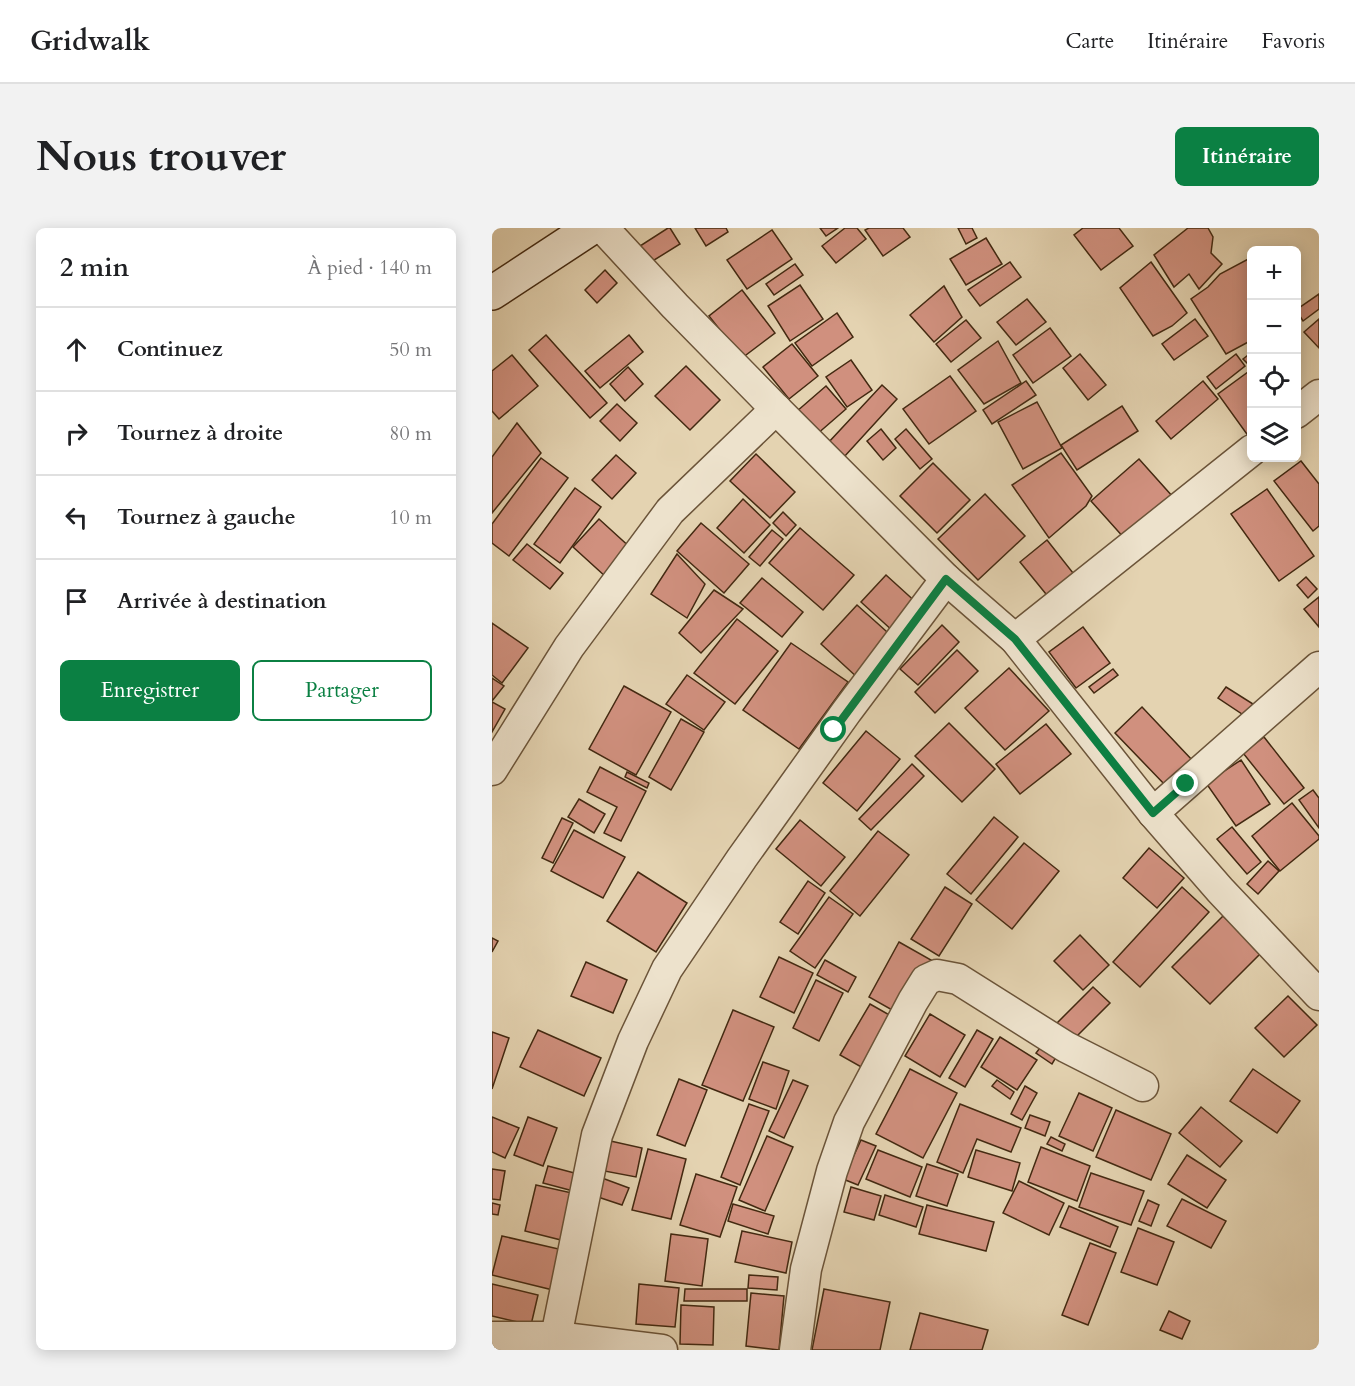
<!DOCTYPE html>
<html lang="fr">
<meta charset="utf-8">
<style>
:root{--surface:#fff;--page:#f2f2f2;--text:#202124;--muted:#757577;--line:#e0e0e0;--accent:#0b8043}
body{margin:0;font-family:Cardo,serif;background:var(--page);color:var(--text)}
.controls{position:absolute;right:18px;top:18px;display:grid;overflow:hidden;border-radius:9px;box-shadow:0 3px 15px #0003}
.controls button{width:54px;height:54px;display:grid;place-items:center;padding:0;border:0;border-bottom:2px solid var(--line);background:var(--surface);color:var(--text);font:30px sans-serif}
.stop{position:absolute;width:18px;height:18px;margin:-14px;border:4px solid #0b8043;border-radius:50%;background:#fff}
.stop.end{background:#0b8043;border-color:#fff;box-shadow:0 2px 6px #0008}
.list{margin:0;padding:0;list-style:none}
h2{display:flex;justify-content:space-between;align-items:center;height:78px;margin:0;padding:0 24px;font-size:26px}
h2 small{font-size:20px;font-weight:400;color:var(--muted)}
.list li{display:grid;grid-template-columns:39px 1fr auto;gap:18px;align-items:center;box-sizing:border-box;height:84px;padding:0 24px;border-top:2px solid var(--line)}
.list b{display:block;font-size:22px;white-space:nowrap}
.list em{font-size:20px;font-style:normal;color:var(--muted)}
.actions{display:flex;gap:12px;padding:18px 24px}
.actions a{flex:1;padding:14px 0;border:2px solid var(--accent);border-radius:9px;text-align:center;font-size:21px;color:var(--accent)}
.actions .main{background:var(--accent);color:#fff}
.icon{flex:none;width:33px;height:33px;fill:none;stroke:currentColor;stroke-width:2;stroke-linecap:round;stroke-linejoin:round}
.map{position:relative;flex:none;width:827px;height:1122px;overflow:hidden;border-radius:9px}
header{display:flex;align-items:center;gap:36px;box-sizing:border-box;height:84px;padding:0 30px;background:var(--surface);border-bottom:2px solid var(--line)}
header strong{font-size:28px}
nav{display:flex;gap:33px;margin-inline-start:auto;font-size:21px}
.intro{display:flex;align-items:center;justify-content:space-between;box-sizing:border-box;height:144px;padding:0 36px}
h1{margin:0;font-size:42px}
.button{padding:15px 27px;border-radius:9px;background:var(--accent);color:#fff;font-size:21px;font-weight:700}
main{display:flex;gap:36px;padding:0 36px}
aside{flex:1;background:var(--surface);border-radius:9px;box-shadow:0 3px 15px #0003}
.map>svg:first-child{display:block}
</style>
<header>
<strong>Gridwalk</strong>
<nav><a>Carte</a><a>Itinéraire</a><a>Favoris</a></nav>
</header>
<div class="intro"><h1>Nous trouver</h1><a class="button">Itinéraire</a></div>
<main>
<aside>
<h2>2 min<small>À pied · 140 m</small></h2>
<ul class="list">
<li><svg class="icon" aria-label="ahead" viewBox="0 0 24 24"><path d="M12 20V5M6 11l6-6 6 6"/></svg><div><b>Continuez</b></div><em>50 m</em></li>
<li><svg class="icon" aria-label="right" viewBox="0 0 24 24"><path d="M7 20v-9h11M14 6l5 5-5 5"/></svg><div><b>Tournez à droite</b></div><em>80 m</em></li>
<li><svg class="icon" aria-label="left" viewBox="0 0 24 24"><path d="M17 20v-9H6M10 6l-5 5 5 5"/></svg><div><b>Tournez à gauche</b></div><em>10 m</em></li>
<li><svg class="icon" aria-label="arrive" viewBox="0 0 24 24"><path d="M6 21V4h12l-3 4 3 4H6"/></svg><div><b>Arrivée à destination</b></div></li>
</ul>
<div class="actions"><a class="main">Enregistrer</a><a>Partager</a></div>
</aside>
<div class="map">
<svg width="827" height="1122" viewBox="0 0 827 1122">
<rect width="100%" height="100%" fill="#e4d3b1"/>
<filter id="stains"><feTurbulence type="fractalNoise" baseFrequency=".00333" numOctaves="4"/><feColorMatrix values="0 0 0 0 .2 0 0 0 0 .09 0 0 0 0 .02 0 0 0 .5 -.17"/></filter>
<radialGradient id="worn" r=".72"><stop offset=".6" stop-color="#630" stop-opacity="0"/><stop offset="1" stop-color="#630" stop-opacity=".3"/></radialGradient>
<g fill="#d0907e" stroke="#432911" stroke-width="1.5">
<polygon points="176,0 178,0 188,16 159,34 148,18"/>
<polygon points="203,0 234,0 236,4 214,18"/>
<polygon points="328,0 346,0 334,8"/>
<polygon points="353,0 365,0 374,11 344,35 330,18"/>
<polygon points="377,0 411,0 418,9 391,28 373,2"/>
<polygon points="466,0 480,0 485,10 474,16"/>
<polygon points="591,0 627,0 641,18 609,42 582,7"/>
<polygon points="696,0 716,0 721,9 719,25 730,36 707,61 697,46 682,59 662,27"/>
<polygon points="280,2 300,31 255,61 235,32"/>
<polygon points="494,10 510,36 474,57 458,31"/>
<polygon points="760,29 760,112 734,126 699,71 716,59 728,46"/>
<polygon points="518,34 529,49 488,78 476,62"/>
<polygon points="659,34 695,85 680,98 661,108 628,60"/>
<polygon points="303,36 311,47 282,67 274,56"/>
<polygon points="113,42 125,55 105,75 93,62"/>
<polygon points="308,57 331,91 298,113 276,78"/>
<polygon points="452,58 470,89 442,114 418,87"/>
<polygon points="250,62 283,105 250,130 217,88"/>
<polygon points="827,66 827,81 811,93 804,82"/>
<polygon points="535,71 554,94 524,117 505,94"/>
<polygon points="345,85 361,109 320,138 303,115"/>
<polygon points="703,91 716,108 682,132 670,116"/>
<polygon points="827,91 827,120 812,104"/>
<polygon points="474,92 489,110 459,134 444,116"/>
<polygon points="558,100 579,128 541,155 521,127"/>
<polygon points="54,107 115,175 98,190 37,122"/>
<polygon points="137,107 151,124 108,160 93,143"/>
<polygon points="506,113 529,155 492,176 466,142"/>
<polygon points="300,116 326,148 297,171 271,139"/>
<polygon points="760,124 760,140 751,131"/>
<polygon points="588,126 614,157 596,172 571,140"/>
<polygon points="744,126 753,138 724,161 715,149"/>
<polygon points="20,127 46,158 7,191 0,183 0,143"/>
<polygon points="359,132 380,162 355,179 334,149"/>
<polygon points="194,138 228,172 198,202 163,168"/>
<polygon points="136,139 151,156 133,173 118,156"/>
<polygon points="756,144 760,149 760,207 757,209 726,166"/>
<polygon points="458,148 484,183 437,216 411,181"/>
<polygon points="534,153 544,167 500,196 491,182"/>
<polygon points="711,153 726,171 679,211 664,193"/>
<polygon points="390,157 405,171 352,229 336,215"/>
<polygon points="334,158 354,181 324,207 304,184"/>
<polygon points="545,174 570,220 531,241 506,194"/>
<polygon points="125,176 145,195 128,213 108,193"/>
<polygon points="630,178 646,203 585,242 569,217"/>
<polygon points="25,195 49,225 0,285 0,229"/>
<polygon points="389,201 404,220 391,232 375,213"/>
<polygon points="414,201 440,231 428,241 403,211"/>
<polygon points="569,225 600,268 594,278 557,310 520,257"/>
<polygon points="264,226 303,264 278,290 238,253"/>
<polygon points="124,227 144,245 120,271 100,252"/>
<polygon points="49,230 76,250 17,328 0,315 0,296"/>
<polygon points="647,231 681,269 633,311 599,273"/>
<polygon points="809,233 827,256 827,298 821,303 782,253"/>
<polygon points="441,235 478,272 445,305 408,268"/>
<polygon points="83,260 109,279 68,335 42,316"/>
<polygon points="775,261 822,328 787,353 739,286"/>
<polygon points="493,266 533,308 486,352 446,311"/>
<polygon points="251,271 278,297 252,325 225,300"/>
<polygon points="291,284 304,297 294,308 281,295"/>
<polygon points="107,291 141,322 114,349 81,319"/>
<polygon points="209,295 257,336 232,365 185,323"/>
<polygon points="308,300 362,347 331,382 277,335"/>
<polygon points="280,302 291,311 268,338 257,329"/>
<polygon points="555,312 585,350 558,371 528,334"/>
<polygon points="35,316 71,345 58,361 21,332"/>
<polygon points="185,326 213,356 195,390 159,366"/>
<polygon points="394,347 427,377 402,404 369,374"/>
<polygon points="814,349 825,361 816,370 805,357"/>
<polygon points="270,350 311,384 290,409 248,375"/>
<polygon points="222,362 251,381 209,425 187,405"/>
<polygon points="827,369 827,399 812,381"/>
<polygon points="365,377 404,412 367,451 329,416"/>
<polygon points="245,391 286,423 243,476 202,445"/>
<polygon points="0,395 36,420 10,455 0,447"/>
<polygon points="450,397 467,414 426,457 408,441"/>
<polygon points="591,399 618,435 584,460 557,424"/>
<polygon points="299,415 356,454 307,521 251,482"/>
<polygon points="465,422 486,443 443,485 423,464"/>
<polygon points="517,440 557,483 513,522 473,480"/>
<polygon points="621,441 626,447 602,465 597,459"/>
<polygon points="195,447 233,474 212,502 174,476"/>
<polygon points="0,450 12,458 0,473"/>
<polygon points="132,458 179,484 144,547 97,521"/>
<polygon points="734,459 761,476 753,488 726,470"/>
<polygon points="0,474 13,481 0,504"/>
<polygon points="650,479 701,533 674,558 623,505"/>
<polygon points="189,491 212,504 179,562 157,549"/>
<polygon points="457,495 503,541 470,574 423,528"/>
<polygon points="554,496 579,526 528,566 504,536"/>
<polygon points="374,503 408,531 365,583 331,555"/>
<polygon points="772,509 812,560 792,576 751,525"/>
<polygon points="749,532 778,576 744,598 714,555"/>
<polygon points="420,536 432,548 379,602 367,591"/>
<polygon points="108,539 154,563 129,613 112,605 125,579 95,564"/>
<polygon points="135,544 157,555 155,560 133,549"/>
<polygon points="821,562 827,570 827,600 807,572"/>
<polygon points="87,571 113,586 102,605 76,589"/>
<polygon points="800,575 827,608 827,611 788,643 760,608"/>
<polygon points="502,589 526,609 479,666 455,646"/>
<polygon points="70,590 81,595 61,635 50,630"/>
<polygon points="308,592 353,629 329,658 284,621"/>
<polygon points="740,599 769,634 755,646 725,611"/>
<polygon points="82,602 133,629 111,670 59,643"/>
<polygon points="386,603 417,627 368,688 338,663"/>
<polygon points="532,615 567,643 520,701 484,672"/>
<polygon points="657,620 692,650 665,680 631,650"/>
<polygon points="776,633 787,643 766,666 755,656"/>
<polygon points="146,644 195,675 164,724 115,693"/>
<polygon points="316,653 333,665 306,706 288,694"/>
<polygon points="453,659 480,676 447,728 419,711"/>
<polygon points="690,659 717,684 648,759 621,734"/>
<polygon points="337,669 361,686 323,740 298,723"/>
<polygon points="731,688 769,725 718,776 680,739"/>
<polygon points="588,707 617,737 591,762 562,733"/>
<polygon points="0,710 6,713 0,724"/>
<polygon points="407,714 439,732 409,787 377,769"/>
<polygon points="287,729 321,745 302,785 268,769"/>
<polygon points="333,732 364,749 356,764 325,747"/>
<polygon points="94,734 135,752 121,785 79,768"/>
<polygon points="324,752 351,765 327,813 301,800"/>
<polygon points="601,759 618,775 580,813 564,796"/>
<polygon points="796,768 825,797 792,829 763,800"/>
<polygon points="378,776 401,789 371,840 348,827"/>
<polygon points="241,782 282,799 251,873 210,857"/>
<polygon points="438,786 473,807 448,849 413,828"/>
<polygon points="46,802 109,830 92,868 28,839"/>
<polygon points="485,802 501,811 473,859 457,850"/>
<polygon points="0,804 17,810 0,861"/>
<polygon points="508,809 545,832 525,862 489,839"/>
<polygon points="551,816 566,826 560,836 544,825"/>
<polygon points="271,834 297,843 284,881 257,871"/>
<polygon points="418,841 465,865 431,930 384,906"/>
<polygon points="761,841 808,873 785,905 738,873"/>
<polygon points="187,851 215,862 193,918 165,907"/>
<polygon points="301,852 316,858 292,910 277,903"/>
<polygon points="505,852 522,864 518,871 500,858"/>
<polygon points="533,858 545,865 530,892 519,886"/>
<polygon points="587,865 620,880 601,923 567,908"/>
<polygon points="257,876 277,883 248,957 229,949"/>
<polygon points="468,876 529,900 519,924 485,911 471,945 445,934"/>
<polygon points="709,879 750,913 728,939 687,905"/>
<polygon points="624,882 679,906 659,952 604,929"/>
<polygon points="538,887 558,894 553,908 533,900"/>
<polygon points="0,889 27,900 13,930 0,924"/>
<polygon points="36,889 65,900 51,938 22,927"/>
<polygon points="275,908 301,919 273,983 247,972"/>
<polygon points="559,909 573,916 570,923 555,916"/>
<polygon points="114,912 150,920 144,949 107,942"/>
<polygon points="369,912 384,918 366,957 351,951"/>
<polygon points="549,919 598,938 585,973 536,954"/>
<polygon points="156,921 194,931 179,991 140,982"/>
<polygon points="386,922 430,939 418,969 374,951"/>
<polygon points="484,922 528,935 520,963 476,949"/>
<polygon points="695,927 734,952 715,980 676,956"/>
<polygon points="435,936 466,946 455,978 424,968"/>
<polygon points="56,938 90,947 85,964 51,955"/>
<polygon points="0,941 13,943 8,972 0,971"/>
<polygon points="599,945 652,963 639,997 587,979"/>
<polygon points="204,946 245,959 228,1009 188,997"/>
<polygon points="110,950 137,960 130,977 103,968"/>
<polygon points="527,953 572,975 557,1007 511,985"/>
<polygon points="44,957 80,965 69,1012 33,1003"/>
<polygon points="359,959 389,968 382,992 352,984"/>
<polygon points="393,967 431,979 424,999 387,987"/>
<polygon points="690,971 734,993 719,1020 675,998"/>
<polygon points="656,972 667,977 659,998 647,993"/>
<polygon points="0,975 8,977 6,987 0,986"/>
<polygon points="241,976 282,988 276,1006 236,993"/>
<polygon points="435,977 502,994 494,1023 427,1006"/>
<polygon points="577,978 626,999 618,1019 568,999"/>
<polygon points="646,1000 682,1014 665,1057 629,1044"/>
<polygon points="250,1003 300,1014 294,1045 243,1034"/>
<polygon points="179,1006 216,1011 210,1058 173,1053"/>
<polygon points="10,1008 71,1022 61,1062 0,1047"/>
<polygon points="598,1015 624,1025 596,1097 570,1087"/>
<polygon points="257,1047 286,1049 285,1062 256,1060"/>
<polygon points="0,1056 46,1067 39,1097 0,1088"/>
<polygon points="147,1056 187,1060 183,1099 144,1096"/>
<polygon points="193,1061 255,1061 255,1073 192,1073"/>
<polygon points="332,1061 398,1074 388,1122 320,1122"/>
<polygon points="259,1065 292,1068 287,1122 254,1118"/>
<polygon points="189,1077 222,1079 221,1117 188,1116"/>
<polygon points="677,1083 698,1093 690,1111 668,1102"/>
<polygon points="428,1085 496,1102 490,1122 418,1122"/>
</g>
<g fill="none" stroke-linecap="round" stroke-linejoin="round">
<g stroke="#6b5439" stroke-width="33">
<g id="street">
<polyline points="111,0 183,78 284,181 454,351 523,411 661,585 728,662 827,767"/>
<polyline points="804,185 827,167"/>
<polyline points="523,411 760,222"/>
<polyline points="0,542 77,419 178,283 284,181"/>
<polyline points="661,585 827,439"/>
<polyline points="0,1109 64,1109 170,1122"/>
<polyline points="63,1122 64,1109 105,907 141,813 175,741 250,630 355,483 454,351"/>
<polyline points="303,1122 314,1041 340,943 357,894 421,773 434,752 445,747 466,751 574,819 651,858"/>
</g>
</g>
<g stroke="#432911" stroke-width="36">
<polyline id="secondary" points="0,65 99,0"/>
</g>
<use href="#street" stroke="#ede2cc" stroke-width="30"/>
<use href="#secondary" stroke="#ede2cc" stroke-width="33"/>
</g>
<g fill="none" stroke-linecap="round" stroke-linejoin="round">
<polyline stroke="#0b8043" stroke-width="8" points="342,502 454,351 523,411 661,585 694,556"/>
</g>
<rect width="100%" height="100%" filter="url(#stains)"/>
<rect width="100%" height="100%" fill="url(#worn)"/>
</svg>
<div class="controls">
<button>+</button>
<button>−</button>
<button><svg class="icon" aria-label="locate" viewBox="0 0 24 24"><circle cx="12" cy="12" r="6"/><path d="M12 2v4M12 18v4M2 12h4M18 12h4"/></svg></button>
<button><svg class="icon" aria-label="layers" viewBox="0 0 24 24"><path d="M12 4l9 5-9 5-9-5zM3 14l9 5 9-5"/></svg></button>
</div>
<div class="stop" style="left:342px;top:502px"></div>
<div class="stop end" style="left:694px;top:556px"></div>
</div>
</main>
